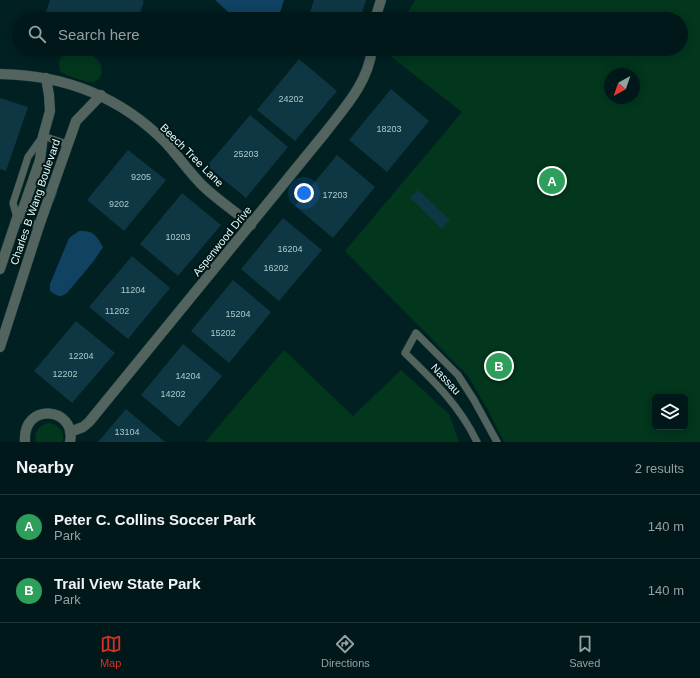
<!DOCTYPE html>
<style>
:root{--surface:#00181a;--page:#0a2123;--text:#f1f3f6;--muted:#95a0a2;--line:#223739;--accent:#d93025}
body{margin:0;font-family:Helvetica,sans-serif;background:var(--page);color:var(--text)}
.controls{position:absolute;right:12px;bottom:12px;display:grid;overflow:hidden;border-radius:6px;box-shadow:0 2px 10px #0003}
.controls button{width:36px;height:36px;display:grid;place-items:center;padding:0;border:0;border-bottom:1px solid var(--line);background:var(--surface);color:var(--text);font:20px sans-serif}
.compass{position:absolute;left:604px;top:68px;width:36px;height:36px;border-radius:50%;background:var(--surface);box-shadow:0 2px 10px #0003;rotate:220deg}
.you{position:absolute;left:304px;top:193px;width:14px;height:14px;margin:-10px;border:3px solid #fff;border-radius:50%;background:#1a73e8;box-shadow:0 0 0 6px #1a73e833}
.badge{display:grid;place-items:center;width:26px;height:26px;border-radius:50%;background:var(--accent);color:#fff;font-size:13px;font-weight:700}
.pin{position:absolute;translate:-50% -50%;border:2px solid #fff;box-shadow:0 1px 4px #0006}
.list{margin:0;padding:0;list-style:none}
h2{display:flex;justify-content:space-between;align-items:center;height:52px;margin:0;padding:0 16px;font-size:17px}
h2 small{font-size:13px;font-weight:400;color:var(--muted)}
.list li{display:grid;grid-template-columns:26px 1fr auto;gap:12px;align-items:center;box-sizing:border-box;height:64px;padding:0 16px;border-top:1px solid var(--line)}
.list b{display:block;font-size:15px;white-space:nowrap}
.list p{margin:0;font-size:13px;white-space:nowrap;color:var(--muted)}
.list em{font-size:13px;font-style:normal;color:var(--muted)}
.icon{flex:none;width:22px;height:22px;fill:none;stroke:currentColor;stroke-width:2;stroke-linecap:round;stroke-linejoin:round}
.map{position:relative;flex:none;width:700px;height:442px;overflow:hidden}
.search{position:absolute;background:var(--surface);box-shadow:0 2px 10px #0003;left:12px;right:12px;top:12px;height:44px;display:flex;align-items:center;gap:10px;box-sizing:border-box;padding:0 14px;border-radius:22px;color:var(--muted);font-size:15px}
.sheet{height:180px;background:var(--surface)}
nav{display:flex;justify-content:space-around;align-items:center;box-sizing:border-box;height:56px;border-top:1px solid var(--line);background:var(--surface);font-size:11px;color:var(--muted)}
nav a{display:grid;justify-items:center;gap:2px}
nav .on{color:var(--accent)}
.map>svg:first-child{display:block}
</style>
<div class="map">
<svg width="700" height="442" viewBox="0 0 700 442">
<rect width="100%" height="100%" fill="#002022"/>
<g fill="#02361d" fill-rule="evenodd">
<path d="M 415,0 L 700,0 L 700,442 L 504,442 L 489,412 L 468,376 L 345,251 L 462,112 L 385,52 L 387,49 L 681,49 L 681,19 L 404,19 ZM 610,74 L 634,74 L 634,98 L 610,98 ZM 655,397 L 685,397 L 685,427 L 655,427 Z"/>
<path d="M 70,51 C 79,50 94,54 99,62 C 105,70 101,83 90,82 C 86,82 82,80 78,79 C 71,77 66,75 60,71 C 57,61 61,55 70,51 Z"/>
<polygon points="284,350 353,416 401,370 449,414 459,442 205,442"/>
<path d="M 49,423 C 59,424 65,432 63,442 L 36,442 C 33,432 39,425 49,423 Z"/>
</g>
<g fill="#104262">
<polygon points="215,0 284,0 278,19 236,19"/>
<path d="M 79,231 C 94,230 96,235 103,247 L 93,262 L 67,293 C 60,298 57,296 50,291 L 50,284 L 69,238 Z"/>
</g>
<g fill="#0e3743">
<polygon points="50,0 141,0 144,1 138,19 48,19 44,18"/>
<polygon points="314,0 366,0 360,19 308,19"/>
<polygon points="299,59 337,91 295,141 257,110"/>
<polygon points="391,89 429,121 387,172 349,140"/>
<polygon points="0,98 28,107 6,171 0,169"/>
<polygon points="250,115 288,147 246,198 207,166"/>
<polygon points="128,150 166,180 124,231 87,200"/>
<polygon points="337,155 375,187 333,238 295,206"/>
<polygon points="31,181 58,191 54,202 27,192"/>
<polygon points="418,190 450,220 442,229 410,198"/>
<polygon points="182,193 221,225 178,276 140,244"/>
<polygon points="283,218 322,250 279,301 241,269"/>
<polygon points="132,256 170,288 128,339 89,307"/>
<polygon points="233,280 271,312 229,363 191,331"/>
<polygon points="76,321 115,353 72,403 34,371"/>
<polygon points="183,344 222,376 179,427 141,395"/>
<polygon points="126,409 165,442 98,442"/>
</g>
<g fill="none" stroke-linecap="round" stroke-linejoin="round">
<g stroke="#1b3a3c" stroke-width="8">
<g id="service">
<polyline points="39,226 17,218 13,203 28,157 43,136 67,144"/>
<path d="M 477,442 C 460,406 433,380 405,353 L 416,333 L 458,375 L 474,400 L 497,442"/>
</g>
</g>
<g stroke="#1b3a3c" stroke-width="11">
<g id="minor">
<polyline points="375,19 381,0"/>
<path d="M 0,74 C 64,75 121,97 166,143 C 178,156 189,172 202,185 C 216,199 235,211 251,225"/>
<polyline points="0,269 17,218 23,209 40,160 43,136 50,111 49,95 46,78"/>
<polyline points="0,347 39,226 76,121 101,95"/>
<path d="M 70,432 L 83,427 L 89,422 L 325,133 C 345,107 368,83 372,49"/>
<path d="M 25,442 C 22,401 77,407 70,442"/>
</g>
</g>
<use href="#service" stroke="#53645f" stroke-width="7"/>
<use href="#minor" stroke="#53645f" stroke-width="10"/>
</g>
<g text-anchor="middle" stroke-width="4" stroke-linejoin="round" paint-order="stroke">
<g font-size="9" fill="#adc9cc">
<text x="291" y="102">24202</text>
<text x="389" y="132">18203</text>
<text x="246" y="157">25203</text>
<text x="141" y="180">9205</text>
<text x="335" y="198">17203</text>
<text x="119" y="207">9202</text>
<text x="178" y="240">10203</text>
<text x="290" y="252">16204</text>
<text x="276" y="271">16202</text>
<text x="133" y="293">11204</text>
<text x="117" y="314">11202</text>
<text x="238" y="317">15204</text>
<text x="223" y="336">15202</text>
<text x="81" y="359">12204</text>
<text x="65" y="377">12202</text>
<text x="188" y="379">14204</text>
<text x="173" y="397">14202</text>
<text x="127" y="435">13104</text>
</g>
<g font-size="11" fill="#e2fafa" stroke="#011617">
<text transform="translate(192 155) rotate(45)" y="4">Beech Tree Lane</text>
<text transform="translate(35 202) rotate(-71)" y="4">Charles B Wang Boulevard</text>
<text transform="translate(222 241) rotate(-51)" y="4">Aspenwood Drive</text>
<text transform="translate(446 379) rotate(47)" y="4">Nassau</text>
</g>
</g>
</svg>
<div class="controls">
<button><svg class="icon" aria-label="layers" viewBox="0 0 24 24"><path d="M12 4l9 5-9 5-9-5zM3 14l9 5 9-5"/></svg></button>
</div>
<svg class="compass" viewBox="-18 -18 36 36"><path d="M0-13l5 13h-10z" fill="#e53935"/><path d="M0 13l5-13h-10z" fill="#95a0a2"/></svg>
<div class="you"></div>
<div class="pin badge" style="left:552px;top:181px;background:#2e9e5b">A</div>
<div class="pin badge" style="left:499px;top:366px;background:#2e9e5b">B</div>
<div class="search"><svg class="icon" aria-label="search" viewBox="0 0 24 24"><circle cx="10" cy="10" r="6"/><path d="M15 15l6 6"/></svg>Search here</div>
</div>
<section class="sheet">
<h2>Nearby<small>2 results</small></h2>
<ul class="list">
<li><span class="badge" style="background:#2e9e5b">A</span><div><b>Peter C. Collins Soccer Park</b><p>Park</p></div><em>140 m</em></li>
<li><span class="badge" style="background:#2e9e5b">B</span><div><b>Trail View State Park</b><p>Park</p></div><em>140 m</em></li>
</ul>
</section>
<nav>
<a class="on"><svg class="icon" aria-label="map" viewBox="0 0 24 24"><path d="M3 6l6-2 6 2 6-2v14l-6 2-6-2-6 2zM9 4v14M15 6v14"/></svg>Map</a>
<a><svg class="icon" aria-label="directions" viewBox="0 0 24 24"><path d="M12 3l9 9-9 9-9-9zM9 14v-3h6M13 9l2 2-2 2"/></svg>Directions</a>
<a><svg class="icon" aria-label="saved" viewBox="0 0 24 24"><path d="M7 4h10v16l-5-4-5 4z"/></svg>Saved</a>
</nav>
